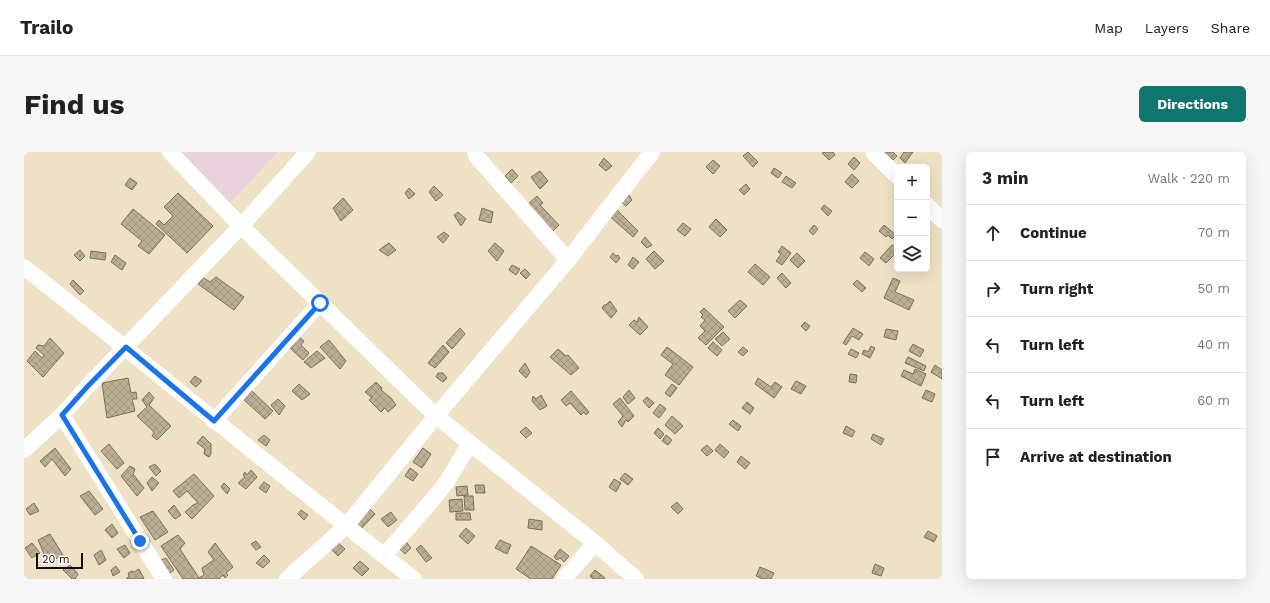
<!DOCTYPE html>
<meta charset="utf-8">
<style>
:root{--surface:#fff;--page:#f6f6f6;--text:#202124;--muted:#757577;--line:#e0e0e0;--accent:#0f766e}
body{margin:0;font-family:"Work Sans",sans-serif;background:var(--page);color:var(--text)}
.controls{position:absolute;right:12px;top:12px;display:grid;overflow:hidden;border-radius:6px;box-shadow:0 4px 16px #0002}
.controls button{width:36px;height:36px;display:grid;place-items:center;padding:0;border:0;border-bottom:1px solid var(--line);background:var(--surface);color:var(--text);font:20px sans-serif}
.scale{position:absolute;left:12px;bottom:10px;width:47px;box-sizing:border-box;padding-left:4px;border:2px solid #120d05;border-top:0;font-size:11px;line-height:14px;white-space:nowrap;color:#120d05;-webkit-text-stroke:3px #fff;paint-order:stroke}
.stop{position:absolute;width:12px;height:12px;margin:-9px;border:3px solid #1a73e8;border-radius:50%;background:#fff}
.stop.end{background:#1a73e8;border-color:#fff;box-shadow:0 1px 4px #0008}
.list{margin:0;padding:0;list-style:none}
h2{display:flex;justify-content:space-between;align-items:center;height:52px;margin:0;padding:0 16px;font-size:17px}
h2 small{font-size:13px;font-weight:400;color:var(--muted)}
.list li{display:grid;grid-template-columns:26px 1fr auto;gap:12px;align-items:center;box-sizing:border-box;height:56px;padding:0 16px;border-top:1px solid var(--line)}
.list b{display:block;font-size:15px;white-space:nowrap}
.list em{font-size:13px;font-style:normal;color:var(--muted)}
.icon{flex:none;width:22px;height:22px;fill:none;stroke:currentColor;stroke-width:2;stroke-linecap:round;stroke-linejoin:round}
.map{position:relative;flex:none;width:918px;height:427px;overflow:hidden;border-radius:6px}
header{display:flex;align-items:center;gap:24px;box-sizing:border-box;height:56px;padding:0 20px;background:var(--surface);border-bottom:1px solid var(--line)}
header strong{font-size:19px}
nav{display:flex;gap:22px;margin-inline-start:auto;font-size:14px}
.intro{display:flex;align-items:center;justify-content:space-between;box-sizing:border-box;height:96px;padding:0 24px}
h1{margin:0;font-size:28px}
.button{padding:10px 18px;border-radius:6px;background:var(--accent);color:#fff;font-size:14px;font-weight:700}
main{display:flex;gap:24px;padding:0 24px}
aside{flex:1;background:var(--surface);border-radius:6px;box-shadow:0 4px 16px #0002}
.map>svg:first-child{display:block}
</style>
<header>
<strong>Trailo</strong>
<nav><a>Map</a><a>Layers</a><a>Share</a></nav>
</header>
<div class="intro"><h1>Find us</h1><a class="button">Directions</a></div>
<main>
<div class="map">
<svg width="918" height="427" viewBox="0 0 918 427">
<defs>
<pattern id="building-cross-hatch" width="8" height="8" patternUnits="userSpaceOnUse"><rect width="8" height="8" fill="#bdaf95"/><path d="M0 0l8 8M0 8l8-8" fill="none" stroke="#a1957f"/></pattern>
</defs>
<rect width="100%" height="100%" fill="#efe1c6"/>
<polygon fill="#e9d1dd" points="157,0 254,0 206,51"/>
<g fill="url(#building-cross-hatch)" stroke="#7c6f57">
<polygon points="724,0 734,10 729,15 719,4"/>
<polygon points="800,0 809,0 811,3 805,8 798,1"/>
<polygon points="860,0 869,0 873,4 869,8"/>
<polygon points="880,0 889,0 881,11 876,6"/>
<polygon points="830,5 836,11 830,18 824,12"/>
<polygon points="580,6 588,14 582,19 575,13"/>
<polygon points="689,8 696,14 689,22 682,15"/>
<polygon points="750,16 758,21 754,26 747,21"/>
<polygon points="488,17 494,24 487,31 481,24"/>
<polygon points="516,19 524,29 516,37 507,25"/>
<polygon points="828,22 835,29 828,36 821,30"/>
<polygon points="762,24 772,31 768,36 758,30"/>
<polygon points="106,26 113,31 108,38 101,33"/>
<polygon points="722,32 726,37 720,43 715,38"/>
<polygon points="410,34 419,43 412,49 405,40"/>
<polygon points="385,36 391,42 385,47 381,41"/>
<polygon points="603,40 608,48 602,54 595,48"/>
<polygon points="154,41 189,74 163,101 132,72 135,68 140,73 149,64 140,55"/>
<polygon points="513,44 519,51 516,53 535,73 528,80 503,53"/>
<polygon points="319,46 329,58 317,69 309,56"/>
<polygon points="800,53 808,59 804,64 797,57"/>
<polygon points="590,55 614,79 609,85 583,62"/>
<polygon points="458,56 469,60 467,71 455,68"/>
<polygon points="109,57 141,83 125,102 114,94 118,89 97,72"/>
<polygon points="434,60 442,67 437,74 430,63"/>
<polygon points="692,67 703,78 696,85 685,75"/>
<polygon points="659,71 667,77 661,84 653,78"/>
<polygon points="790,73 794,77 789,83 785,79"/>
<polygon points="860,73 872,83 868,87 864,83 862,85 855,79"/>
<polygon points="420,80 425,84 419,91 413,85"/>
<polygon points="621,85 628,93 623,96 617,90"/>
<polygon points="365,91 372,98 364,104 355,98"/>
<polygon points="471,91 480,99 473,109 464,99"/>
<polygon points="868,93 873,97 873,100 862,111 856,106"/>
<polygon points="758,94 767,101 758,113 752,109 757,102 754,100"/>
<polygon points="56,98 61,104 56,109 50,103"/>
<polygon points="67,99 82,101 81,108 66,106"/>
<polygon points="630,99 640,109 631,117 622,107"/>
<polygon points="841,100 850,107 845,114 836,106"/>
<polygon points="589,101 592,104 594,103 596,106 592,111 586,105"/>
<polygon points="773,101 781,109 774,116 766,108"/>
<polygon points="91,103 102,111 98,118 87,110"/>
<polygon points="609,105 615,110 609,117 604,113"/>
<polygon points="731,112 746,125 739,133 724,120"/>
<polygon points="488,113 496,117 492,123 485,118"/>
<polygon points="501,117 506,122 502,127 496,121"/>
<polygon points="758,121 767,131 762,136 753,126"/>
<polygon points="192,125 220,145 210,158 174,132 180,126 186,130"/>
<polygon points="869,126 876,129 871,140 890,148 885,158 860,146"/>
<polygon points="49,128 60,139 56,143 46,132"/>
<polygon points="833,128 842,136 838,140 829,132"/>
<polygon points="716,148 723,154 711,166 704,159"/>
<polygon points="586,149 593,159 587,166 578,156 580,153 582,153"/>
<polygon points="680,156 700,175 682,193 674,186 681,179 676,174 681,168 677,165 679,163 676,160"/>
<polygon points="615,165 624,175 616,183 605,173 610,168 613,170"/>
<polygon points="781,170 786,174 782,179 777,174"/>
<polygon points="436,176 441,182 428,197 422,191"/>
<polygon points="829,176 839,182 835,188 828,184 822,193 819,191"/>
<polygon points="862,177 874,179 872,188 860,185"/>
<polygon points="699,180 706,187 698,194 691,187"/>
<polygon points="275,185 280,189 277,193 285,201 279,208 266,196"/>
<polygon points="26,186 40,201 19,225 3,209 11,199 18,206 20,203 12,196 14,193 20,194"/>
<polygon points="305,188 322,209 316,217 296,195"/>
<polygon points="689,190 698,198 693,204 684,196"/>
<polygon points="889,192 900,198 896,205 885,199"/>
<polygon points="419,193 425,200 411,216 404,211"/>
<polygon points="847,194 851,196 846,206 838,202 840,198 844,200"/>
<polygon points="643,195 669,215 655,233 641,223 649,212 637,203"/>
<polygon points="719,195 724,199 719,204 714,200"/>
<polygon points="534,197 542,204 544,203 555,216 547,223 526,205"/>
<polygon points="827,197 835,201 832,206 824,202"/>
<polygon points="293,199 301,206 287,216 280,210"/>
<polygon points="884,205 902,214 900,219 881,211"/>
<polygon points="501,211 506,220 502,226 495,219"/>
<polygon points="911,213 918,218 918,227 907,220"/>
<polygon points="891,217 902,222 897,234 877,224 880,218 889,222"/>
<polygon points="414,221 419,221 423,226 419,230 412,225"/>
<polygon points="826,222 833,223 832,231 825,230"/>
<polygon points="171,224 178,229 172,235 166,230"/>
<polygon points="104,226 107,241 112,240 113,247 108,247 111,259 83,266 78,231"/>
<polygon points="734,226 747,235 751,230 758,235 750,246 731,232"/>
<polygon points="772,229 782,234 777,242 767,237"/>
<polygon points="352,230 358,236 357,238 367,246 372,253 364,260 361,256 357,260 345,248 348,246 341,240"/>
<polygon points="275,232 286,242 278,248 268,239"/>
<polygon points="648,232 653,236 646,245 641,241"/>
<polygon points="605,238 611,246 604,252 599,245"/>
<polygon points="902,238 911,242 908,250 898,246"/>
<polygon points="228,239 249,259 241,267 220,248"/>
<polygon points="547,239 565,260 562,263 560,260 557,263 546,251 542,254 537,248"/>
<polygon points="125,240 130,246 125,253 147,274 133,288 128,284 130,280 113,264 123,255 118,248"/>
<polygon points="517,243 523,254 516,258 508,249 509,244 512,247"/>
<polygon points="623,245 630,251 625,256 619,249"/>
<polygon points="596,246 610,264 604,270 602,268 598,275 594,270 599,264 589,252"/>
<polygon points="254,247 261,254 255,263 247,253"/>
<polygon points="723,250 730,256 726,262 718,256"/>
<polygon points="636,252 642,257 635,266 629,261"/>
<polygon points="648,264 659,274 651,282 641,273"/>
<polygon points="709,268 717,274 714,279 705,272"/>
<polygon points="822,274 831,279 828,285 819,281"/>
<polygon points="502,275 508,281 502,286 496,280"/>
<polygon points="634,276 640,282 636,287 630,281"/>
<polygon points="849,282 860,287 857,293 847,287"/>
<polygon points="240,283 246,288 242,294 234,288"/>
<polygon points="642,283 648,288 644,293 638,289"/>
<polygon points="179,284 187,292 187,302 185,305 180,302 181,297 173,291"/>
<polygon points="85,292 100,311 93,317 77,299"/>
<polygon points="696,292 705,300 700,306 691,298"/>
<polygon points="683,293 689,299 683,304 677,298"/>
<polygon points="31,296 47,317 41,324 28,307 21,315 16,309"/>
<polygon points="399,296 407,302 398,316 389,310"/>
<polygon points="717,304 726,311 721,317 713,310"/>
<polygon points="131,312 137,319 132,324 125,315"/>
<polygon points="106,314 111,317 109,322 120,336 113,344 97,324"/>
<polygon points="386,316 394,322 389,329 381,324"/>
<polygon points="227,318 233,325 222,337 214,331 221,325 219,323 221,320 223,323"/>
<polygon points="601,321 609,327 604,333 596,327"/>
<polygon points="170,322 190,344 168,367 161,360 169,353 174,351 163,339 155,346 149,339"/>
<polygon points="128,325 135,331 128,339 123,331"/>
<polygon points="590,327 597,331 592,340 585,335"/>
<polygon points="240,330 246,334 242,341 235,336"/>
<polygon points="200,331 206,337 203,342 197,335"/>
<polygon points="451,333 460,333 461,341 452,341"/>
<polygon points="443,334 444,343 433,344 432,335"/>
<polygon points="65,339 79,357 71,363 56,344"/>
<polygon points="440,344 449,344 450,358 441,358"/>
<polygon points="438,347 439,359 426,360 425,348"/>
<polygon points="339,350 351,362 333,381 320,369"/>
<polygon points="653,350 659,357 654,362 647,355"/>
<polygon points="10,351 15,359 6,363 2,357"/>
<polygon points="150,353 157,363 151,367 144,359"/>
<polygon points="277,358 284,363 280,368 274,362"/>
<polygon points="129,359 144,380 131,388 116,365"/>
<polygon points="367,360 373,368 364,375 357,367"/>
<polygon points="432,361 446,361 447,368 432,368"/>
<polygon points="505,367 518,369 518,378 504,376"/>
<polygon points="88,372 94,381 88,386 81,378"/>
<polygon points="442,376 451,384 444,392 435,384"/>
<polygon points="904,379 913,384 910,390 900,385"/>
<polygon points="26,382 39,403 24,411 14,388"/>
<polygon points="154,383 161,391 156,397 175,426 180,423 178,416 190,408 184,400 191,391 209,415 202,421 204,423 201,426 199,423 195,427 159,427 137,394"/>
<polygon points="476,388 487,393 483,402 471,396"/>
<polygon points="232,389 237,395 232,398 227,392"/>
<polygon points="312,389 321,397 314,404 306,396"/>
<polygon points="382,390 387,396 381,402 375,396"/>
<polygon points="8,391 16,401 8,406 1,396"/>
<polygon points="101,393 106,401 100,406 93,397"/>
<polygon points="397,393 408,406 402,410 392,397"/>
<polygon points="507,394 537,413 528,427 507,427 492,417"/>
<polygon points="536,397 545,404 540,410 536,406 533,408 530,405"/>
<polygon points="77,398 82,408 75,413 70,403"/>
<polygon points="240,403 246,409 239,416 232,411"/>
<polygon points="142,406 150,418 143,423 135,409"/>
<polygon points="336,409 345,417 338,424 329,416"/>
<polygon points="851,412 860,416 857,424 848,421"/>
<polygon points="46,413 54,422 51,427 48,427 39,418"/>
<polygon points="92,414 96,420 89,424 87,418"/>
<polygon points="736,415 750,421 747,427 739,427 732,424"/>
<polygon points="115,417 120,427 102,427 105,424 104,421 108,419 110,420"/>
<polygon points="571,418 581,426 580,427 569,427 566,424"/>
</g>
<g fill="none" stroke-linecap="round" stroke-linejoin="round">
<g stroke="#fff" stroke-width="16">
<polyline points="146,0 217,74 412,264 571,391 612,427"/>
<polyline points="451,0 452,4 544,108"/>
<polyline points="849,0 873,24"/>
<polyline points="903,53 918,68"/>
<path d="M 0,115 C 131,218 258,325 390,427"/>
<polyline points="38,263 140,427"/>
<polyline points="190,269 296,151"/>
<polyline points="0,298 38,263 63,235 217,74 284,0"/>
<polyline points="360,404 415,340 424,328 446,291"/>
<polyline points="263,427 322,374 412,264 544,108 628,0"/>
<polyline points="540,427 571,391"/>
</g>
</g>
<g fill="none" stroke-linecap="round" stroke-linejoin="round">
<polyline stroke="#1a73e8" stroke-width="5" points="116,389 38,263 63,235 102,195 190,269 296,151"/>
</g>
</svg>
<div class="controls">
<button>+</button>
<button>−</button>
<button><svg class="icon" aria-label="layers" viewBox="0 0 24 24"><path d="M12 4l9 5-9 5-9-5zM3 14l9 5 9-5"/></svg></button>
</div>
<div class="scale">20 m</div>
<div class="stop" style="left:296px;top:151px"></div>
<div class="stop end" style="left:116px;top:389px"></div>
</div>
<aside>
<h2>3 min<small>Walk · 220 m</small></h2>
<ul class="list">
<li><svg class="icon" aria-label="ahead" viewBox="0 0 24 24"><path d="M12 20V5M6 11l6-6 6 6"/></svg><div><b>Continue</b></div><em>70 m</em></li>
<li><svg class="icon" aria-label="right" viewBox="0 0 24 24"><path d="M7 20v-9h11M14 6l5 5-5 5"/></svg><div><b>Turn right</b></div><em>50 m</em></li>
<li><svg class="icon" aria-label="left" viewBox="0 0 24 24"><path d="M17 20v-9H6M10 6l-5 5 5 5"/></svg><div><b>Turn left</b></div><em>40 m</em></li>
<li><svg class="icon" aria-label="left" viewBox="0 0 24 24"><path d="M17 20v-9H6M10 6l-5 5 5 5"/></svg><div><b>Turn left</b></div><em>60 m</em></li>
<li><svg class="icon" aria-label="arrive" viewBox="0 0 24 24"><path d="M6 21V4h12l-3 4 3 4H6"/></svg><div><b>Arrive at destination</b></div></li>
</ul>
</aside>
</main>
